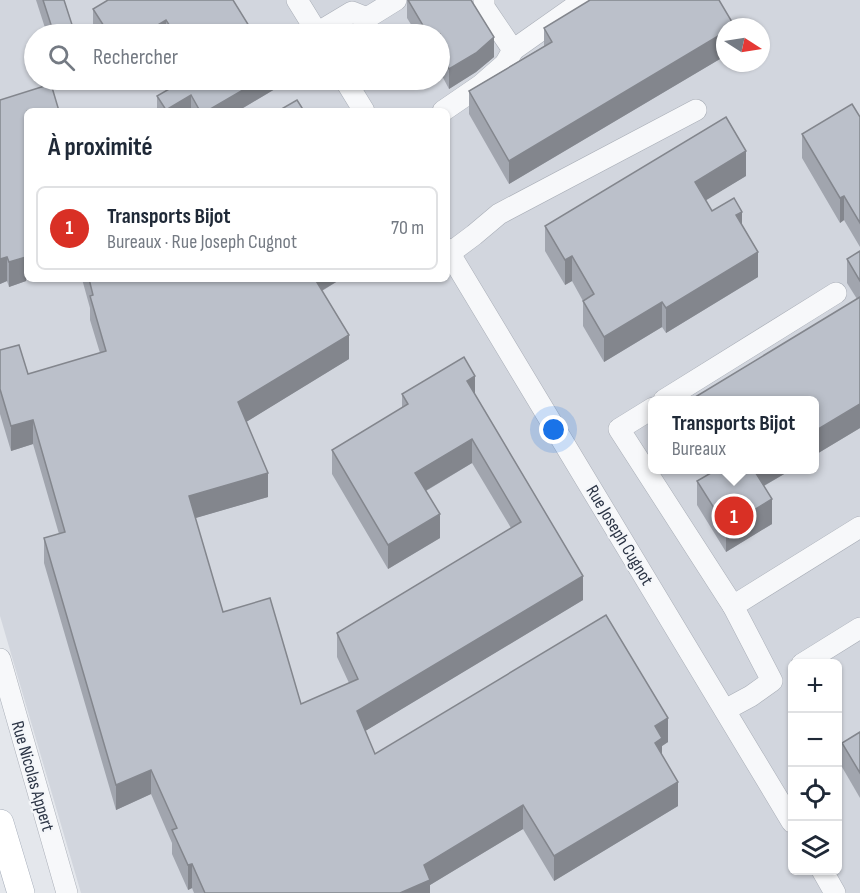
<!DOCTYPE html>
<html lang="fr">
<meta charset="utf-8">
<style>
:root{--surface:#fff;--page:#f2f2f3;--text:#1f2937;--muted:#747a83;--line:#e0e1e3;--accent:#d93025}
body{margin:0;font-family:"Sofia Sans Condensed",sans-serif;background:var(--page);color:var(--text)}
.controls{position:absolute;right:18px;bottom:18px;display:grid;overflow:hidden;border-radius:9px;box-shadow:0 2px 4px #0004}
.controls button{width:54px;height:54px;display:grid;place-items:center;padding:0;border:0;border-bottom:2px solid var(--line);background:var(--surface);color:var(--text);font:30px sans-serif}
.compass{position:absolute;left:716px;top:18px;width:54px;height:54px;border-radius:50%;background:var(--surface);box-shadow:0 2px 4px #0004;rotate:102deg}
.you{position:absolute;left:554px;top:430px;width:21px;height:21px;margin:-15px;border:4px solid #fff;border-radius:50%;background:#1a73e8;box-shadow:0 0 0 9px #1a73e833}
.badge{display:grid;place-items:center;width:39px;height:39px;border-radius:50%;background:var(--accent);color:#fff;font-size:20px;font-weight:700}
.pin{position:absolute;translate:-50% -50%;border:3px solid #fff;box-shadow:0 2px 6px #0006}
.popup{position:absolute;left:648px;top:396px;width:171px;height:78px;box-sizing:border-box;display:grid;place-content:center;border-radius:9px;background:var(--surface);filter:drop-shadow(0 2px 4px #0005);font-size:20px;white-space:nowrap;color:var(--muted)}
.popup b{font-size:22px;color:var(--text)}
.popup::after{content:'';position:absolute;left:50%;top:100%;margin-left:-12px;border:12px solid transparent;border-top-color:var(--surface)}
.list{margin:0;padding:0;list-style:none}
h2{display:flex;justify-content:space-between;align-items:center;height:78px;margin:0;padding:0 24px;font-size:26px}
h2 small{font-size:20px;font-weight:400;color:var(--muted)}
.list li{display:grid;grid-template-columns:39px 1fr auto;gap:18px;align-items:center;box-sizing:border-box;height:84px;margin:0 12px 12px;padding:0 12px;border:2px solid var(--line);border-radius:9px}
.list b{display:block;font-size:22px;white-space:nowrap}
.list p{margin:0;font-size:20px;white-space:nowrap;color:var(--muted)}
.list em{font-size:20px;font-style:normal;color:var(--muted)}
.icon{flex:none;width:33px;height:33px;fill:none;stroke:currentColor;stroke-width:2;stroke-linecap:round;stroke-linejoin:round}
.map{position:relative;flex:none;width:860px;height:893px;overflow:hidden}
.search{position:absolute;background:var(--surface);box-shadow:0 2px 4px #0004;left:24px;top:24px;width:426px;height:66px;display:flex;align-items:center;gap:15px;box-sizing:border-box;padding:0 21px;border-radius:33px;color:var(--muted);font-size:22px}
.panel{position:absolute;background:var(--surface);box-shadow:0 2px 4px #0004;left:24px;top:108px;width:426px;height:174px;border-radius:9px}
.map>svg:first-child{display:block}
</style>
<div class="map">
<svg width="860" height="893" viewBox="0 0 860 893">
<rect width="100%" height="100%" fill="#e4e7ec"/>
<path fill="#d2d6de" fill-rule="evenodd" d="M 0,0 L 860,0 L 860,893 L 81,893 L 0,616 ZM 725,27 L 761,27 L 761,63 L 725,63 ZM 34,34 L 440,34 L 440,80 L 34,80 ZM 27,111 L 447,111 L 447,279 L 27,279 ZM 653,400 L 815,400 L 815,470 L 653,470 ZM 792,664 L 838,664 L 838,870 L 792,870 Z"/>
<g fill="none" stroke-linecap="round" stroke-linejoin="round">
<g stroke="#a9aeb7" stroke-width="22">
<g id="minor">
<polyline points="297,0 318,34"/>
<polyline points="484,0 484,7 513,50 584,0"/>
<polyline points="317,33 352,12 367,18 396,0"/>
<polyline points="345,80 364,111"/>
<polyline points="443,111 481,85 505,64 513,50"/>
<polyline points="447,249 792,822"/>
<polyline points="450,253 474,235 499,214 696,110"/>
<polyline points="664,400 836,293"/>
<polyline points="653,408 619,429 733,606"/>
<polyline points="0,659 67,893"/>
<polyline points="802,664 860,628"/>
<polyline points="725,710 751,696 772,681 733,606 860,527"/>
<polyline points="822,870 835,893"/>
</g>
</g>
<g stroke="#a3abb8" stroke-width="28">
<polyline id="major" points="0,823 21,893"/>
</g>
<use href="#minor" stroke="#f7f8fa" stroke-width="21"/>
<use href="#major" stroke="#fff" stroke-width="27"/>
</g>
<g fill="#a1a5ae">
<polygon points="36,0 64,0 75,34 47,34"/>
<polygon points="407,0 471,0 494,57 476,72 449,89 440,72 440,34 417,34 407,18"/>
<polygon points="93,9 254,34 98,34 93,27"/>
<polygon points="725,27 725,56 509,184 469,114 469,91 544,46 544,28"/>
<polygon points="172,80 275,80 275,89 238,111 157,111 157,96 172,88"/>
<polygon points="0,100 27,111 27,279 26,281 9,287 7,281 0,284"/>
<polygon points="860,117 860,247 844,220 840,223 802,158 802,134"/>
<polygon points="746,176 705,200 712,211 742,226 758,277 666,333 662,327 604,362 583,326 583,301 572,281 565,285 545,251 545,226"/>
<polygon points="860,251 860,428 815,455 815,400 692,400 692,399 857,299 847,283 847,259"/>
<polygon points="82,279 341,279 322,291 349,359 246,422 268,497 195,518 223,612 301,704 349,683 337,657 337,633 511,528 472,463 426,491 440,538 388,569 332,474 332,450 402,408 402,394 475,395 583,600 365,731 375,754 668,742 662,746 662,756 678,806 554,881 523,829 430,885 430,893 194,893 192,888 188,890 172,854 172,843 151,794 116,810 44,563 44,538 59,534 33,444 11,451 0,414 0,350 28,374 100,353 90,320 90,308"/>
<polygon points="716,470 791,470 764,486 772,524 726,552 697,505 697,481"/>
<polygon points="860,732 860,798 842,767 842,743"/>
</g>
<g fill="#83868d">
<polygon points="166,20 166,34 143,34"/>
<polygon points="725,32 725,56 509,184 509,161"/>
<polygon points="494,37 494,57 476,72 449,89 449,69"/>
<polygon points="260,80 275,80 275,89 238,111 207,111"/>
<polygon points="191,95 191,111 166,111 166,110"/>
<polygon points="746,151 746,176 695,207 695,182"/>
<polygon points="844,196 844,220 840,223 840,198"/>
<polygon points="742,212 742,236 736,215"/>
<polygon points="758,252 758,277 666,333 666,308"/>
<polygon points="27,255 26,281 9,287 9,262"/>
<polygon points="572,256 572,281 565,285 565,260"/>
<polygon points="7,257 7,281 0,284 0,259"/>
<polygon points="311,279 341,279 311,297"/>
<polygon points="662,302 662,327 604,362 604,337"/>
<polygon points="349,335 349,359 238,427 238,402"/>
<polygon points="475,376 475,400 467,381"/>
<polygon points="860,404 860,428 815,455 815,431"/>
<polygon points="33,420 33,444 11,451 11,426"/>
<polygon points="472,439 472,463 415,497 415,473"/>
<polygon points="753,470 791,470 753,492"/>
<polygon points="268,473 268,497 189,520 189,496"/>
<polygon points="772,499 772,524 726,552 726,527"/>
<polygon points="440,514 440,538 388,569 388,545"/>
<polygon points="583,576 583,600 357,736 357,711"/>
<polygon points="668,718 668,742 662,746 662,763 655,768 655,726"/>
<polygon points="151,770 151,794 116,810 116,785"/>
<polygon points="678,782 678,806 554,881 554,856"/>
<polygon points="523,805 523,829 430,885 430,893 400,893 424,865"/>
<polygon points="192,864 192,888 188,890 188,865"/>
</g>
<g fill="#bbc0ca" stroke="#83868d" stroke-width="1.5">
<polygon points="43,0 64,0 75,34 54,34"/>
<polygon points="108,0 233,0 254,34 175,34 166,20 143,34 109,34 93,9"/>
<polygon points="408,0 471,0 494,37 476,53 449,69 440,53 440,34 428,34"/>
<polygon points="590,0 719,0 735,27 725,27 725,32 509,161 469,91 552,42 544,28"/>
<polygon points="176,80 260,80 207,111 200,111 191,95 166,110 157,96 178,84"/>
<polygon points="51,84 59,111 27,111 27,255 26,255 26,257 9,262 7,257 0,259 0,100"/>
<polygon points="297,100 304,111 278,111"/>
<polygon points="852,104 860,117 860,223 844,196 840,198 802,134"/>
<polygon points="726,117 746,151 695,182 712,211 734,198 742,212 736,215 758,252 666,308 662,302 604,337 583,301 594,294 572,256 565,260 545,226"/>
<polygon points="860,251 860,281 847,259"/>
<polygon points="89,279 315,279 349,335 238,402 268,473 189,496 223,612 270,598 301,704 358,679 337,633 521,522 472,439 415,473 440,514 388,545 332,450 408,404 402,394 464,357 475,376 467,381 583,576 357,711 375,754 606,615 668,718 655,726 662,738 655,743 678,782 554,856 523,805 424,865 430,880 400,893 205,893 192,864 188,865 172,830 177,828 151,770 116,785 44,538 65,532 33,420 11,426 0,389 0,350 19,345 28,374 106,351 90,296 93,295"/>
<polygon points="860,297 860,404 815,431 815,400 693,400 692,399"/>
<polygon points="716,470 754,470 772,499 726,527 697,481"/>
<polygon points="860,732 860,773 842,743"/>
</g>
<g text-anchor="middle" stroke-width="4.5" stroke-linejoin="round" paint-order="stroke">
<g font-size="18" fill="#2b3445" stroke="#f4f6f9">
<text transform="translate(620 535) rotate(59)" y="6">Rue Joseph Cugnot</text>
<text transform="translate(33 776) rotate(74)" y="6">Rue Nicolas Appert</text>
</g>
</g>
</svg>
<div class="controls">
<button>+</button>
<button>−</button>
<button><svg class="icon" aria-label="locate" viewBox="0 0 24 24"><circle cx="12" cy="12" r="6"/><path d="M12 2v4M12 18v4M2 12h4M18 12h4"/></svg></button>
<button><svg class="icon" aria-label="layers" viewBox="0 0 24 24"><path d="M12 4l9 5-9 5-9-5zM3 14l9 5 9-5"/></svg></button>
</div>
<svg class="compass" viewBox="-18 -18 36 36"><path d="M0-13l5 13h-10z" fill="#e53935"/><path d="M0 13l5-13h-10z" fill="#747a83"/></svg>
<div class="you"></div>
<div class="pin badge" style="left:734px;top:516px">1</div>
<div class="popup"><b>Transports Bijot</b>Bureaux</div>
<div class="search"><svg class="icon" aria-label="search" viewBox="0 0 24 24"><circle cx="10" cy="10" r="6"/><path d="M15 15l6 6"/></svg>Rechercher</div>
<section class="panel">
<h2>À proximité<small></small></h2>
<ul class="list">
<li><span class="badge">1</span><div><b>Transports Bijot</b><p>Bureaux · Rue Joseph Cugnot</p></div><em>70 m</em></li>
</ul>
</section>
</div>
